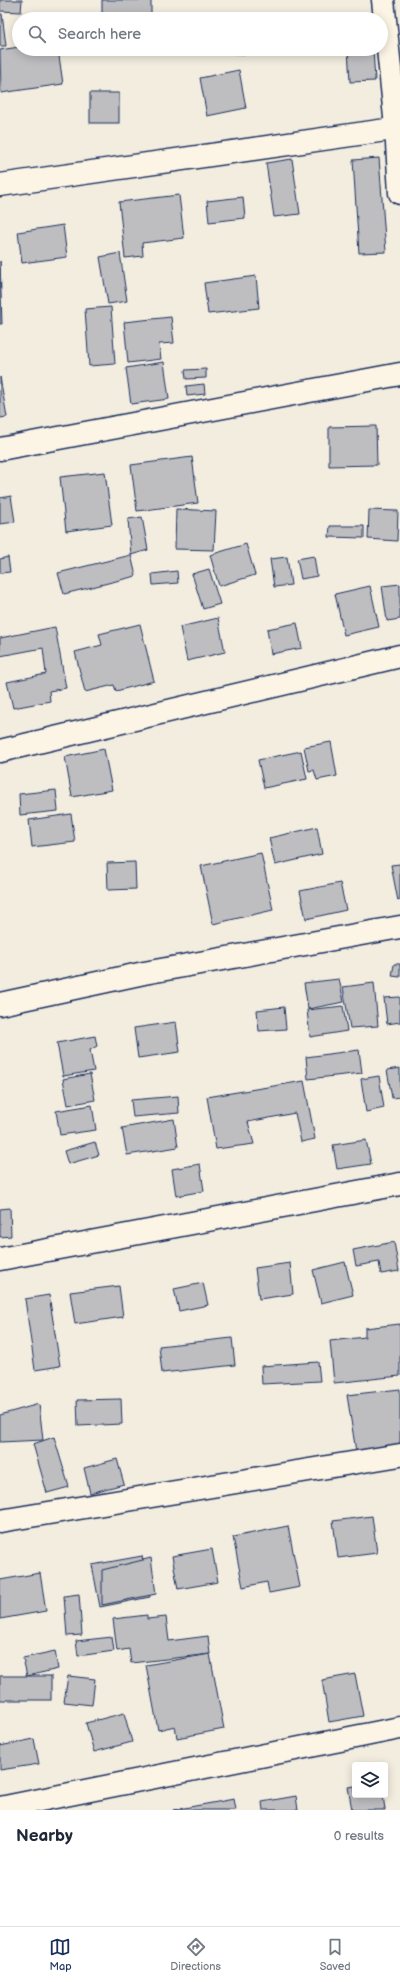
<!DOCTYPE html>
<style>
:root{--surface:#fff;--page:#f2f2f3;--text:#1f2937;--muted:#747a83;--line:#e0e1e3;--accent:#1b2f5e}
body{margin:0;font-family:"Balsamiq Sans",sans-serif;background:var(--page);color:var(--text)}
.controls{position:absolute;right:12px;bottom:12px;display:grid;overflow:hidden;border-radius:4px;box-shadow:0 2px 10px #0003}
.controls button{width:36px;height:36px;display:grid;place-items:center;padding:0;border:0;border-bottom:1px solid var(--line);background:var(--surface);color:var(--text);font:20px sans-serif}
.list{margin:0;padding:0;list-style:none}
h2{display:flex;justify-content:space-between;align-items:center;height:52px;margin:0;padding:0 16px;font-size:17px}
h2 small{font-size:13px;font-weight:400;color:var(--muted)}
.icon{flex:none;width:22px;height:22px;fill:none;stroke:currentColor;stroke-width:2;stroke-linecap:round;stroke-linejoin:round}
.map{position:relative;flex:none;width:400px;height:1810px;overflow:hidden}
.search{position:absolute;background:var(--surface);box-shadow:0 2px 10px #0003;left:12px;right:12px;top:12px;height:44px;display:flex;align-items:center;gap:10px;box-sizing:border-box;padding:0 14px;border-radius:22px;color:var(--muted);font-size:15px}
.sheet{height:116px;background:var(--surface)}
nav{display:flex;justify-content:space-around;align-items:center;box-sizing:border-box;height:56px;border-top:1px solid var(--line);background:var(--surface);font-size:11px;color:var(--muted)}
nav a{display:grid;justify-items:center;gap:2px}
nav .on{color:var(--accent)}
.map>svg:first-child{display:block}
</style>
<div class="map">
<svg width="400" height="1810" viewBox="0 0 400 1810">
<rect width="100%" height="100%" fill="#f3ede0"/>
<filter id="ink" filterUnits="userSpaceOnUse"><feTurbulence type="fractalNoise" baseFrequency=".025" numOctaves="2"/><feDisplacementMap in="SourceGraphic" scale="8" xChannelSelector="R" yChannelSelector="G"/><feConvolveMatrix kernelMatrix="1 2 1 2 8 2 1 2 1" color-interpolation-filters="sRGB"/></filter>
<g filter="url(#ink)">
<g fill="#bebec0" stroke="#1b2f5e">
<polygon points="0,0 22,0 21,12 0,11"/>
<rect x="102" y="0" width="49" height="19"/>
<polygon points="0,14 2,14 6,46 0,46"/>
<polygon points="19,47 19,49 58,49 63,84 1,93 0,50"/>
<polygon points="112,49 165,49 112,53"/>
<polygon points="216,49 247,49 246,54 216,53"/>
<polygon points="348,49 373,49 375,81 350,82"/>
<polygon points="239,70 246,108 207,116 200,78"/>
<rect x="90" y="93" width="29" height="30"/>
<polygon points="379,158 386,252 359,253 353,160"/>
<polygon points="292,159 300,214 274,217 266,163"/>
<polygon points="179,195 184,238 142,243 143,256 125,258 119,202"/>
<polygon points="243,197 245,218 209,222 207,201"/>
<polygon points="63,225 67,257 22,263 18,232"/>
<polygon points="120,253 127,301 108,304 100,257"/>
<polygon points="0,261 2,324 0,324"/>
<polygon points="256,276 259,308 208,314 204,283"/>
<polygon points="111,307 115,364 89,366 85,309"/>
<polygon points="171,317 174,343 159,344 161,359 128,363 124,322"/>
<polygon points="164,362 169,399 131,404 126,368"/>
<polygon points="206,369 206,378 186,379 185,370"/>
<polygon points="0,377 7,417 0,418"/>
<polygon points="204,384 205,394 187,396 186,386"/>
<polygon points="376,426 377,465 329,466 329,427"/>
<polygon points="192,457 198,503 137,511 131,465"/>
<polygon points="105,472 112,525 66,531 60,477"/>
<polygon points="11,496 15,522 0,524 0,498"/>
<polygon points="176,509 216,511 214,550 175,549"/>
<polygon points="369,510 398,511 397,541 368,539"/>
<polygon points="142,517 148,550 131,555 128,519"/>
<polygon points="330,526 364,526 364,538 329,537"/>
<polygon points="246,544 255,575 219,586 210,555"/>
<polygon points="131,555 136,576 64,594 58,573"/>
<polygon points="314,556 317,576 301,579 297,559"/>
<polygon points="8,557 10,572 0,573 0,559"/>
<polygon points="287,557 291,585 274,587 270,559"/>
<polygon points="209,569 220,604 203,609 192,574"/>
<polygon points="177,571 178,583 153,585 152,574"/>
<polygon points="400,584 400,619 387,621 382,586"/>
<polygon points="370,586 379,627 344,635 335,594"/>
<polygon points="218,618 225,652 187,661 180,627"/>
<polygon points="297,623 302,648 271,654 267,629"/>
<polygon points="140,624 154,681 116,691 114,685 85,692 75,652 102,645 99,634"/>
<polygon points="55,627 66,688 49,691 50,701 13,708 7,682 46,674 43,648 0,656 0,638"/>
<polygon points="331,742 337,776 317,780 314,770 309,771 304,747"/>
<polygon points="104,749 112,790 72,797 65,757"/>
<polygon points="301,751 307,779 264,788 258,760"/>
<polygon points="56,790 58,811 20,815 19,794"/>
<polygon points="71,814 75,842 32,847 29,820"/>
<polygon points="317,827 322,854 275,865 269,838"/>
<polygon points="261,853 273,910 213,924 201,866"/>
<polygon points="135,862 136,889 108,890 107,863"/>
<polygon points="400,864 400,900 398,901 391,865"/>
<polygon points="340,883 346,910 306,919 300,891"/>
<polygon points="394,964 400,964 400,977 392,976"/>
<polygon points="339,979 344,1002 308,1009 304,983"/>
<polygon points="374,983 378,1026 350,1028 343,987"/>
<polygon points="400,997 400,1022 387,1024 384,998"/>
<polygon points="343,1006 347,1031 310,1037 307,1010"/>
<polygon points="284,1007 286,1029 259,1031 257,1010"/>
<polygon points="176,1022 180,1052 138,1058 134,1028"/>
<polygon points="95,1036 97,1046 90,1050 94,1071 63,1076 57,1043"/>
<polygon points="359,1050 362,1073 308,1079 306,1057"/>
<polygon points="400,1068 400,1097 392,1098 387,1070"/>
<polygon points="90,1074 95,1100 68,1105 63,1079"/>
<polygon points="379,1076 384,1108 366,1112 361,1079"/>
<polygon points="304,1081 315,1139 301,1142 295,1113 248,1122 254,1144 216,1149 207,1097"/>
<polygon points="178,1096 179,1113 133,1117 131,1100"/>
<polygon points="92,1105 96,1130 60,1135 56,1111"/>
<polygon points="174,1119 178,1147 127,1155 122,1128"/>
<polygon points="366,1140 371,1164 337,1169 333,1145"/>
<polygon points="95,1142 99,1155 68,1164 64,1151"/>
<polygon points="200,1164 204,1191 176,1196 172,1169"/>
<polygon points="10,1208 11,1236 0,1237 0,1209"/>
<polygon points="394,1242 399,1271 381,1274 379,1262 356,1266 353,1250"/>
<polygon points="345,1262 353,1295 321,1303 313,1270"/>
<polygon points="290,1263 293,1294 259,1299 255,1268"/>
<polygon points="203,1283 208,1305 179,1311 174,1289"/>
<polygon points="119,1286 123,1317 75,1324 70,1292"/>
<polygon points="49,1295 60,1366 35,1370 25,1299"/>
<polygon points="400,1324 400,1376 334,1383 330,1341 365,1337 365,1328"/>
<polygon points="232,1338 235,1365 162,1373 159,1346"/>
<polygon points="318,1362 320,1381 262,1384 261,1366"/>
<polygon points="400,1389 400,1452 357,1458 347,1395"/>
<polygon points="121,1399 122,1424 78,1426 77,1400"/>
<polygon points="39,1404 43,1440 0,1442 0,1415"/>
<polygon points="54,1437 69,1487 47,1493 33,1444"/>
<polygon points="117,1459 124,1484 90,1493 84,1468"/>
<polygon points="372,1516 377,1553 338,1558 333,1521"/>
<polygon points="288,1526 300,1587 269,1593 267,1582 243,1587 233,1537"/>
<polygon points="212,1549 218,1582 178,1589 172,1556"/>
<polygon points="142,1556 150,1597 100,1607 92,1565"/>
<polygon points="151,1558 156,1594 102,1605 102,1570"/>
<polygon points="40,1573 46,1611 0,1619 0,1580"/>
<polygon points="79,1594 82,1635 67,1636 64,1596"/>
<polygon points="147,1615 147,1619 166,1617 169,1641 208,1636 210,1654 131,1663 129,1649 117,1651 113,1619"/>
<polygon points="112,1637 114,1651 78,1656 76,1641"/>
<polygon points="55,1651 58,1669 27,1676 23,1658"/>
<polygon points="210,1654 224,1729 177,1738 175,1726 158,1730 146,1665"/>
<polygon points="355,1674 363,1716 329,1722 322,1680"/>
<rect x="0" y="1676" width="51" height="24"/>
<polygon points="68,1676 95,1679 92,1705 64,1702"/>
<polygon points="124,1713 132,1742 94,1752 86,1723"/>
<polygon points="34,1739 39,1764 0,1770 0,1746"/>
<polygon points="355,1786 355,1795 383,1795 385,1810 352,1810 348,1787"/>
<polygon points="296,1796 298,1810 263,1810 262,1802"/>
<polygon points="234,1799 236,1810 173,1810"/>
</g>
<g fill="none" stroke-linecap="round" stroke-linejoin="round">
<g stroke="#1b2f5e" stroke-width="25">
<g id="minor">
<polyline points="383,0 396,127 400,193"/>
<polyline points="0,185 400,128"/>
<polyline points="0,449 400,374"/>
<polyline points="0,751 400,656"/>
<polyline points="0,1004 144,973 400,927"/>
<polyline points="0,1259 400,1184"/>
<polyline points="0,1521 400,1455"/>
<polyline points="0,1808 400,1728"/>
</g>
</g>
<use href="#minor" stroke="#fcf5e5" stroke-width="22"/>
</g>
</g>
</svg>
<div class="controls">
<button><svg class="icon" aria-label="layers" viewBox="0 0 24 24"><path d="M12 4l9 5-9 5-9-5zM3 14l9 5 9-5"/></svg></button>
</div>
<div class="search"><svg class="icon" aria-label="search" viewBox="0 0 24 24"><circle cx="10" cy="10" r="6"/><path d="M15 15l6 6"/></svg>Search here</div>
</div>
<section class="sheet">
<h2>Nearby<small>0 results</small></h2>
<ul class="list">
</ul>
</section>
<nav>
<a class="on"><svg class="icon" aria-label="map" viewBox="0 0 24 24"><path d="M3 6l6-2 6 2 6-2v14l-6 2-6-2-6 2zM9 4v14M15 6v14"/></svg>Map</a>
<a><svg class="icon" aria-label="directions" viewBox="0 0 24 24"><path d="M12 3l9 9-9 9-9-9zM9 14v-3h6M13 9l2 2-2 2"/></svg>Directions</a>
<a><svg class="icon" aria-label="saved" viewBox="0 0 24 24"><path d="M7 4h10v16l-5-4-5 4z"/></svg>Saved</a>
</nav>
